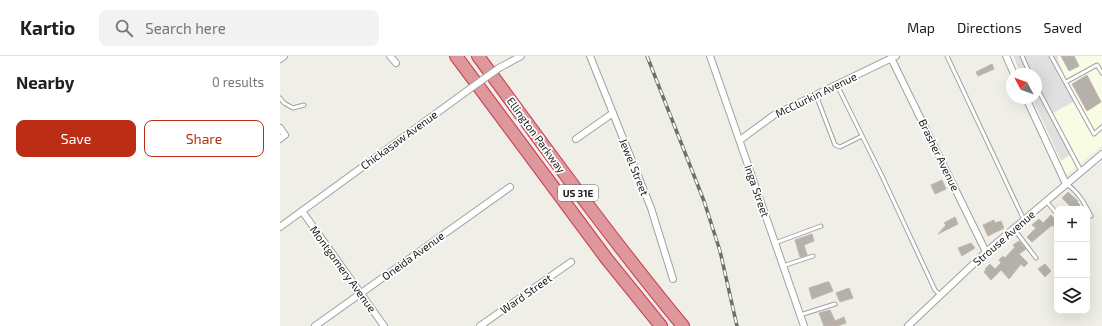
<!DOCTYPE html>
<meta charset="utf-8">
<style>
:root{--surface:#fff;--page:#f2f2f2;--text:#202124;--muted:#757577;--line:#e0e0e0;--accent:#bb2e15}
body{margin:0;font-family:"Exo 2",sans-serif;background:var(--page);color:var(--text)}
.controls{position:absolute;right:12px;bottom:12px;display:grid;overflow:hidden;border-radius:8px;box-shadow:0 4px 16px #0002}
.controls button{width:36px;height:36px;display:grid;place-items:center;padding:0;border:0;border-bottom:1px solid var(--line);background:var(--surface);color:var(--text);font:20px sans-serif}
.compass{position:absolute;left:726px;top:12px;width:36px;height:36px;border-radius:50%;background:var(--surface);box-shadow:0 4px 16px #0002;rotate:311deg}
.list{margin:0;padding:0;list-style:none}
h2{display:flex;justify-content:space-between;align-items:center;height:52px;margin:0;padding:0 16px;font-size:17px}
h2 small{font-size:13px;font-weight:400;color:var(--muted)}
.actions{display:flex;gap:8px;padding:12px 16px}
.actions a{flex:1;padding:9px 0;border:1px solid var(--accent);border-radius:8px;text-align:center;font-size:14px;color:var(--accent)}
.actions .main{background:var(--accent);color:#fff}
.icon{flex:none;width:22px;height:22px;fill:none;stroke:currentColor;stroke-width:2;stroke-linecap:round;stroke-linejoin:round}
.map{position:relative;flex:none;width:822px;height:270px;overflow:hidden}
header{display:flex;align-items:center;gap:24px;box-sizing:border-box;height:56px;padding:0 20px;background:var(--surface);border-bottom:1px solid var(--line)}
header strong{font-size:19px}
nav{display:flex;gap:22px;margin-inline-start:auto;font-size:14px}
.search{width:280px;height:36px;background:var(--page);display:flex;align-items:center;gap:10px;box-sizing:border-box;padding:0 14px;border-radius:8px;color:var(--muted);font-size:15px}
main{display:flex}
aside{flex:1;background:var(--surface)}
.map>svg:first-child{display:block}
</style>
<header>
<strong>Kartio</strong>
<div class="search"><svg class="icon" aria-label="search" viewBox="0 0 24 24"><circle cx="10" cy="10" r="6"/><path d="M15 15l6 6"/></svg>Search here</div>
<nav><a>Map</a><a>Directions</a><a>Saved</a></nav>
</header>
<main>
<aside>
<h2>Nearby<small>0 results</small></h2>
<ul class="list">
</ul>
<div class="actions"><a class="main">Save</a><a>Share</a></div>
</aside>
<div class="map">
<svg width="822" height="270" viewBox="0 0 822 270">
<rect width="100%" height="100%" fill="#efeee7"/>
<polygon fill="#f8fce4" points="729,0 822,0 822,89 786,119 749,42 756,42 756,18 738,18"/>
<polygon fill="#e0e0e0" points="733,0 778,0 778,4 795,45 773,57 790,99 781,105 752,42 756,42 756,18 741,18"/>
<g fill="#b5b0aa" stroke="#c0b7ab">
<polygon points="781,0 794,0 799,10 789,15"/>
<polygon points="712,8 714,13 698,20 696,16"/>
<polygon points="807,19 821,46 807,55 792,28"/>
<polygon points="662,124 666,133 655,138 651,129"/>
<polygon points="788,136 798,145 797,146 800,149 795,153 793,153 782,142"/>
<polygon points="771,159 777,166 777,174 772,169 752,186 747,181 756,172 752,169 759,163 763,167"/>
<polygon points="675,161 678,168 658,178 666,169 664,167"/>
<polygon points="714,164 715,167 721,165 724,172 708,180 703,169"/>
<polygon points="532,178 534,185 524,189 527,199 520,201 515,184"/>
<polygon points="739,185 746,193 739,198 748,207 744,211 741,208 729,223 721,214 711,224 704,216 706,214 705,213 710,208 715,213 721,207 719,204 723,200 725,202 735,191 733,189"/>
<polygon points="691,187 695,192 682,200 678,192"/>
<polygon points="765,208 771,215 765,221 758,213"/>
<polygon points="547,226 549,226 553,235 532,243 529,232"/>
<polygon points="569,232 573,242 560,246 556,237"/>
<polygon points="550,254 555,265 564,261 566,267 557,270 544,270 539,257"/>
</g>
<g fill="none" stroke-linecap="round" stroke-linejoin="round">
<g stroke="#a1a1a1" stroke-width="5">
<g id="lane">
<polyline points="667,0 744,164"/>
<polyline points="742,0 750,18"/>
<polyline points="771,0 814,78 822,71"/>
<polyline points="786,26 817,9 822,17"/>
<polyline points="557,29 602,120 655,234 660,239"/>
<polyline points="756,30 801,115"/>
<polyline points="536,39 555,89 560,91 582,80"/>
<polyline points="0,42 4,47 13,52 24,49"/>
<path d="M 786,128 C 798,135 805,148 811,160"/>
<polyline points="766,145 777,158"/>
<polyline points="734,173 756,202"/>
<polyline points="495,187 541,170"/>
<polyline points="503,210 533,200"/>
<polyline points="520,259 555,248"/>
</g>
</g>
<g stroke="#a1a1a1" stroke-width="8">
<g id="street">
<polyline points="110,0 116,7"/>
<polyline points="310,0 371,152 393,223"/>
<polyline points="430,0 524,270"/>
<polyline points="726,0 734,18"/>
<polyline points="611,2 706,196"/>
<polyline points="0,3 4,0"/>
<polyline points="219,12 241,0"/>
<polyline points="746,42 786,128"/>
<polyline points="0,72 5,79 0,83"/>
<polyline points="296,83 333,57"/>
<polyline points="460,84 494,59 616,0"/>
<polyline points="22,155 104,270"/>
<polyline points="0,171 191,32"/>
<polyline points="35,270 230,131"/>
<polyline points="200,270 291,206"/>
<polyline points="628,270 706,196 822,98"/>
</g>
</g>
<g stroke="#c93854" stroke-width="14">
<g id="highway">
<polyline points="176,0 326,202 381,270"/>
<path d="M 198,0 C 265,91 331,183 403,270"/>
</g>
</g>
<use href="#lane" stroke="#fff" stroke-width="3"/>
<use href="#street" stroke="#fff" stroke-width="6"/>
<use href="#highway" stroke="#de979a" stroke-width="12"/>
<g stroke="#6e6e6e" stroke-width="3.5">
<polyline id="rail" points="367,0 424,145 440,195 457,270"/>
</g>
<use href="#rail" stroke="#fff" stroke-width="2" stroke-dasharray="6" stroke-linecap="butt"/>
<g stroke="#a1a1a1" stroke-width="8" stroke-linecap="butt">
<polyline id="street-bridge" points="191,32 219,12"/>
</g>
<use href="#street-bridge" stroke="#fff" stroke-width="6"/>
</g>
<g text-anchor="middle" stroke-width="3.5" stroke-linejoin="round" paint-order="stroke">
<rect fill="#fff" stroke="#636363" stroke-width="1" x="278" y="129" width="40" height="16" rx="3"/>
<g font-size="10" font-weight="bold" fill="#202020">
<text x="298" y="141">US 31E</text>
</g>
<g font-size="11" fill="#202020" stroke="#fff">
<text transform="translate(536 39) rotate(-26)" y="4">McClurkin Avenue</text>
<text transform="translate(256 79) rotate(54)" y="4">Ellington Parkway</text>
<text transform="translate(119 84) rotate(-36)" y="4">Chickasaw Avenue</text>
<text transform="translate(659 99) rotate(64)" y="4">Brasher Avenue</text>
<text transform="translate(354 111) rotate(68)" y="4">Jewel Street</text>
<text transform="translate(477 135) rotate(71)" y="4">Inga Street</text>
<text transform="translate(724 182) rotate(-41)" y="4">Strouse Avenue</text>
<text transform="translate(133 200) rotate(-36)" y="4">Oneida Avenue</text>
<text transform="translate(63 213) rotate(54)" y="4">Montgomery Avenue</text>
<text transform="translate(246 238) rotate(-35)" y="4">Ward Street</text>
</g>
</g>
</svg>
<div class="controls">
<button>+</button>
<button>−</button>
<button><svg class="icon" aria-label="layers" viewBox="0 0 24 24"><path d="M12 4l9 5-9 5-9-5zM3 14l9 5 9-5"/></svg></button>
</div>
<svg class="compass" viewBox="-18 -18 36 36"><path d="M0-13l5 13h-10z" fill="#e53935"/><path d="M0 13l5-13h-10z" fill="#757577"/></svg>
</div>
</main>
